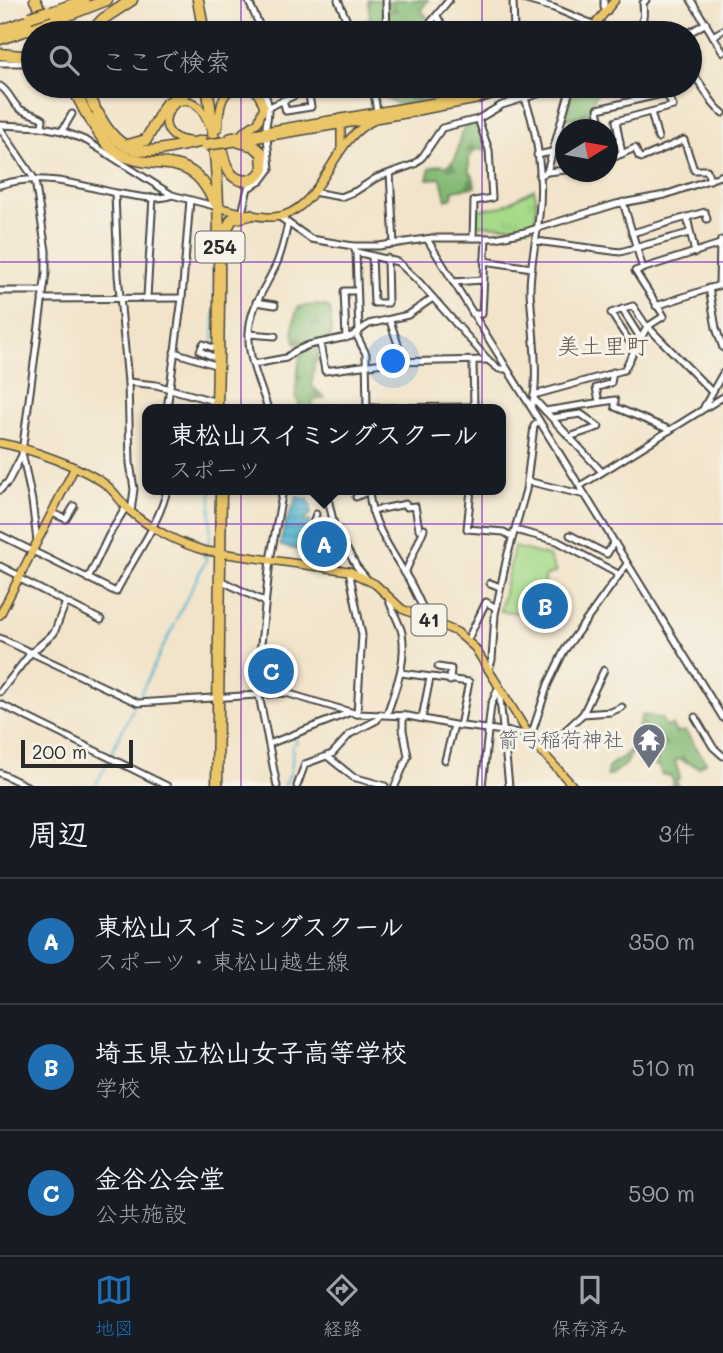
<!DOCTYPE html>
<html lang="ja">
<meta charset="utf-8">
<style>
:root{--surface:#171b24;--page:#242831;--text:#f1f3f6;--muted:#9ea1a6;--line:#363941;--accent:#1f6fb2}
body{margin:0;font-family:Mali,"Klee One",sans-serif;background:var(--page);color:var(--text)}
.compass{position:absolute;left:555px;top:119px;width:63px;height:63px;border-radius:50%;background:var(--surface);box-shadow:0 2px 5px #0004;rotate:79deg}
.scale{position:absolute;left:21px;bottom:18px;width:112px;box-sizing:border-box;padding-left:7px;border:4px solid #2b2b2b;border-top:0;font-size:19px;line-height:24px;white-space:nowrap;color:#2b2b2b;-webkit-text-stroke:5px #f7f3e8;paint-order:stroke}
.you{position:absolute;left:394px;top:362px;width:24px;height:24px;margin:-18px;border:5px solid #fff;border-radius:50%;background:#1a73e8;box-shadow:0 0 0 10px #1a73e833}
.badge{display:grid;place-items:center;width:46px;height:46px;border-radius:50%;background:var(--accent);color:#fff;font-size:23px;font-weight:700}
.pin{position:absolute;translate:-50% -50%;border:4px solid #fff;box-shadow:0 2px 7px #0006}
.popup{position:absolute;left:142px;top:404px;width:364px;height:91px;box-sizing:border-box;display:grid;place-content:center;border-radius:14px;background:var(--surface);filter:drop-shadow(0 2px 5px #0005);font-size:23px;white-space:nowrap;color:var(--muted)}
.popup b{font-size:26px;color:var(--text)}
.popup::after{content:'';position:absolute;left:50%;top:100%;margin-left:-14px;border:14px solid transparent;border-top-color:var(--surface)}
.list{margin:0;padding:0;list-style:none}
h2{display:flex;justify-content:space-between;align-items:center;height:91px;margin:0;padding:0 28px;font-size:30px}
h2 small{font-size:23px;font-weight:400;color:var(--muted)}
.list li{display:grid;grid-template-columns:46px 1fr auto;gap:21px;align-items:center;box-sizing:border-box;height:126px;padding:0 28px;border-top:2px solid var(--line)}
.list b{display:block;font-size:26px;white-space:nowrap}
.list p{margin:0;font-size:23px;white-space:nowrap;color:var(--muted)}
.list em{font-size:23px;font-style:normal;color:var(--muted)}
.icon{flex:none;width:38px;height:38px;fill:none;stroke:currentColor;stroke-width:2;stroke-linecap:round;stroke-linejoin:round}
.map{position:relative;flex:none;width:723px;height:786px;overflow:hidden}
.search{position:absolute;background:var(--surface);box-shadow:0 2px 5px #0004;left:21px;right:21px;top:21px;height:77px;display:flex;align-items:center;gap:18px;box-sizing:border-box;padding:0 24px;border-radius:38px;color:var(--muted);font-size:26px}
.sheet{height:469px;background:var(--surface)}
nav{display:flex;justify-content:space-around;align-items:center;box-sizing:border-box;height:98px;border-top:2px solid var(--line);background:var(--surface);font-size:19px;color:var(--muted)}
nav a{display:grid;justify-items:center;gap:4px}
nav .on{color:var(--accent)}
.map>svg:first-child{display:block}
</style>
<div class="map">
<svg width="723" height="786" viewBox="0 0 723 786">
<defs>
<pattern id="grass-tufts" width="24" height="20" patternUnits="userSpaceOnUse" patternTransform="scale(1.75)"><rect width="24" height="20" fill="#a6da89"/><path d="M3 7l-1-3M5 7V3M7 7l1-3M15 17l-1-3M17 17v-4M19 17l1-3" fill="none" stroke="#8fbb76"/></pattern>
<pattern id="forest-firs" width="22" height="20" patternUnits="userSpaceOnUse" patternTransform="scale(1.75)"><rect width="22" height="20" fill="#84ba75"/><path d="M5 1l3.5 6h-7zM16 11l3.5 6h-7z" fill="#6c9760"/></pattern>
<pattern id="water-rules" width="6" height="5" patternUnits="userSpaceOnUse" patternTransform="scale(1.75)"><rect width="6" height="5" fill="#4fb3ce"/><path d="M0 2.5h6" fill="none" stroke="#4292a7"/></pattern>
</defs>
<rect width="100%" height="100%" fill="#f7f3e8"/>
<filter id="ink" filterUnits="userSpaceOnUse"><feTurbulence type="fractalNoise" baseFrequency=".0143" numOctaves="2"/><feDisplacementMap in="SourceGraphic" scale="14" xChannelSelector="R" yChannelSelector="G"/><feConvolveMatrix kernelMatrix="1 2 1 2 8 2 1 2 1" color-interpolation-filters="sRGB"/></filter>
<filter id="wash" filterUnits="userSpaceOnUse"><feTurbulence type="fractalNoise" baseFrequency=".00686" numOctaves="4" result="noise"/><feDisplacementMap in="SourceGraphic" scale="28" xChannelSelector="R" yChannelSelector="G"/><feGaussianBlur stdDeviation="1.57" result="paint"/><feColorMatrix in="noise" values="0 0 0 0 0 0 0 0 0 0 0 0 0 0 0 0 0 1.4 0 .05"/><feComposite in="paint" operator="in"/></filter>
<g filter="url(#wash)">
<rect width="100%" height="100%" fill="#f2e4ca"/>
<path fill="url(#grass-tufts)" stroke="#68825a" stroke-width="2" d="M 534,189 C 538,200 538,217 532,227 L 475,225 L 476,210 L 503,206 Z"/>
<g fill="url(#forest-firs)" stroke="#587250" stroke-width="2">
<polygon points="368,0 379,0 387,3 397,0 428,0 421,10 430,21 418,33 371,33 367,20 370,17"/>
<polygon points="385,86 453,86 446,96 400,105 383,97"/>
<polygon points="573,86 596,86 598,90 593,102 595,109 589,115 565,119"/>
<path d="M 474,122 L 478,122 L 486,150 L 475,149 L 469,158 L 469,172 L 473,176 L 475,187 L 453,190 L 452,198 L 446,200 L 441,178 L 427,179 L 430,168 L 439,165 L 447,166 L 455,159 C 462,142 454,133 474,122 Z"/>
<path d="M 316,305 L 328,307 L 331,312 L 331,338 L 296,344 C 290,332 294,318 298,307 Z"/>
<path d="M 317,345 L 319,359 L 314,364 L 312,386 L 325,398 L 312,401 L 314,409 L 301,409 C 301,408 297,399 296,399 C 295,395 299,357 301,353 Z"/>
<path d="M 642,715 L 661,718 L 666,727 L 672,725 L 676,733 L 685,731 L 706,762 L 699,767 L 679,759 L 675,761 L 680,778 L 676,780 L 679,786 L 670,786 L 674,784 L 671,776 L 661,774 L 660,766 L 655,766 L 658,760 L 654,759 L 654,756 L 650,760 L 650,756 L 647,755 L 647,759 L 640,763 L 644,754 L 633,749 L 627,763 L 610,776 L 607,776 C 606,763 616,763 624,756 C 637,746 636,727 642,715 Z"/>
</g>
<polygon fill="#a6da89" stroke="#68825a" stroke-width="2" points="514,547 549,556 556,572 545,576 545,605 539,615 500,611"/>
<polygon fill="url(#water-rules)" stroke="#3d6f7c" stroke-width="2" points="297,497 308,499 311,506 311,514 304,519 304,522 310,521 306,552 281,546 280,544 285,524"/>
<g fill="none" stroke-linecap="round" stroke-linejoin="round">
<g stroke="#4fb3ce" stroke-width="2">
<polyline points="211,231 215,275"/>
<polyline points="213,345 214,312"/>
<polyline points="205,546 210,541 211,490"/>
<polyline points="176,620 207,558 203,556 204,552"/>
<polyline points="162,649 175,624"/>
<polyline points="138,699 161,651"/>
<polyline points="110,756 134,706"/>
<polyline points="95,786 108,761"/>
<path d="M 283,786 C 293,774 293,761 292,745 L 297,742 L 294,736"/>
</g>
</g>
</g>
<g filter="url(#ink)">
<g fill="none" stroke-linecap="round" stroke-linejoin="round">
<g stroke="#494743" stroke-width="9">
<g id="minor">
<polyline points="248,0 263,33"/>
<polyline points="338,0 352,33"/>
<polyline points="386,0 387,33"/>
<polyline points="513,0 514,33"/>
<polyline points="526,0 554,8 595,25"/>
<polyline points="604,0 604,7 607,12"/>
<polyline points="691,0 723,52"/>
<polyline points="437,16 446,33"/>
<polyline points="601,25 615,33"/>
<polyline points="422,33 449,0"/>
<path d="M 626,33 C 643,23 645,23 643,3 L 646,0"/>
<polyline points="689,33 706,23"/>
<polyline points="713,36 723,30"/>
<polyline points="0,63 33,63"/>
<path d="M 690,72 C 704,83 708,103 723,113"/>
<path d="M 0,86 C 10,92 12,104 20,109 C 28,114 36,114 43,119 L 42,127"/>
<polyline points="212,86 214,86"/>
<path d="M 258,86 C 271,98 269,110 266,126"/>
<polyline points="285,86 290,97"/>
<polyline points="373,86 377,112"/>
<path d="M 520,86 C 537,125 544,173 539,216 C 536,241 530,266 530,291 C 531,317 541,386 531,407"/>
<polyline points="374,94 379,91 380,86"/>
<polyline points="283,100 286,111 311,107 308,89"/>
<polyline points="269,107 316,86"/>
<polyline points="651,112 658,138"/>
<polyline points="0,125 42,127 62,131 87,141 172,195 218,207"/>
<polyline points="0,128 35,180 46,251 46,273 22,452 32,501 37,541"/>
<polyline points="590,130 589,127 601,125"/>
<polyline points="602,130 598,109 666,93 673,106 616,121 622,154"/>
<polyline points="62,131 72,114"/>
<polyline points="608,143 620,141"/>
<polyline points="537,155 566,149"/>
<polyline points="608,160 635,148 639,157 642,158 684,140 694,170 707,170 710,180"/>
<polyline points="547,172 566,170"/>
<polyline points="390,173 394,244"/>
<polyline points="539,176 547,172 571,86"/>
<path d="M 0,185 C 38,173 78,184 115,193 L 118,275 L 128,382 L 130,463 L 134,489 L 131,512"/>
<polyline points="313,192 341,197 356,191 376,178 415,164 423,156 442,128 478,119"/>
<path d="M 115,193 C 133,195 154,202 172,195"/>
<polyline points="623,202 643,269"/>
<polyline points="242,213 248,188 261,181 270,169 267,137"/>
<polyline points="278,216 311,239 353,246 379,246 432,238 495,238 525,232 616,204 665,195 723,175"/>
<polyline points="687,217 695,253"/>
<polyline points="632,233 705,212 707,219"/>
<polyline points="473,238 474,201 492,198 489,150 478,119 502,105 564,86"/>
<polyline points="427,239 723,718"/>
<polyline points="536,241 620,252 689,233"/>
<polyline points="353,246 356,252 398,262 419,282 488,360 499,369 507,369"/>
<polyline points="356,252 359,332"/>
<polyline points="372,256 374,303 388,303 387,258"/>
<polyline points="484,261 532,268"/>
<polyline points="453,282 483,280"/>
<polyline points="719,285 720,244 723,243"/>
<polyline points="709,288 716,328 723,348"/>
<polyline points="0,291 43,291"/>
<polyline points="147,297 153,197"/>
<polyline points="42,299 182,298"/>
<polyline points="256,302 275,305"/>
<polyline points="656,306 723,284"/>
<polyline points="622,309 641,339"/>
<polyline points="473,314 482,314 486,238"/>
<polyline points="390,321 404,362"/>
<polyline points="648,327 712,392"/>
<polyline points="249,334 275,336"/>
<polyline points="356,334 366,354 367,409"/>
<polyline points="346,338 344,291 357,291"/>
<polyline points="320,343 325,371 391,362 488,360"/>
<polyline points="635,350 611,313 633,306 647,327"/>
<polyline points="174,352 218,366"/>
<polyline points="218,359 200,351 203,344 218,350"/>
<polyline points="473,362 474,407"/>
<polyline points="254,364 286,358 295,351 309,345 352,336 369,324 408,315 433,298"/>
<polyline points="128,382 156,385 217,402"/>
<polyline points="534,395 624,370 647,327 664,316 635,271 720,244 721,240"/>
<polyline points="534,399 602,472"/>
<polyline points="599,401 596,388 611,383 613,372"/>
<polyline points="704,407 723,373"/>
<polyline points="367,408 474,407"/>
<polyline points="167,409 182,298 190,200"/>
<path d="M 268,409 C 261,386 248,360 249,335 C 249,308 265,289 276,265 C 282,252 285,237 288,223"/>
<polyline points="545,411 615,400 615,407 670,430"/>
<polyline points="552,418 581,414 599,427 569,437"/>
<polyline points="527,481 585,495"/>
<polyline points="580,486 723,397"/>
<polyline points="0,490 8,482 22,455"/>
<polyline points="326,490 335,529 357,567 368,580"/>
<path d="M 369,490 C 370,522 393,553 409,580 C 416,593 422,606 428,620"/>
<polyline points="471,490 467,529 504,532 512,537"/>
<polyline points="356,497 369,491"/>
<polyline points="372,511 406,504 407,507 415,506 419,529"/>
<polyline points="52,513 66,519 74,506"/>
<polyline points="515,530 557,541 618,574"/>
<path d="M 0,535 L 116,592 C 133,558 158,527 167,490"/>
<polyline points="570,535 607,554 614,542"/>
<polyline points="311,564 312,527 316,514"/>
<polyline points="0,566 20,576"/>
<polyline points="349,571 362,635 357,714"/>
<polyline points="405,573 424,529"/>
<polyline points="18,578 101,620"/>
<polyline points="88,579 109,535 126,507"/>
<polyline points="220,580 265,602"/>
<polyline points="490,583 500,587"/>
<polyline points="0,638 138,703 286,693 357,714 408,716 454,725 528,734 533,730 548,684 564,651 627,564"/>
<polyline points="468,639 486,602 496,608"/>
<polyline points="438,667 451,669 450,681"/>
<polyline points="489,669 492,660 495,614 507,557 526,490 534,426 539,421"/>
<polyline points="401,673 469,682 460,726"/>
<polyline points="499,689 509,786"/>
<polyline points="0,692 30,654 54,633 66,602"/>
<polyline points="0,704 167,786"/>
<path d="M 387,714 C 396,687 407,662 402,633 C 399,621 391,609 388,597"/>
<polyline points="583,714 604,670"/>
<polyline points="695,717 713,747 723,756"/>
<polyline points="422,718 430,678"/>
<polyline points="269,744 351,712"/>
<polyline points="541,753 583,714 611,712 622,707"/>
<polyline points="327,756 353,777 385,786"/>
<polyline points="445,760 454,725"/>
<polyline points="0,773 27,786"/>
<polyline points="277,786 259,695 258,672 270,560 283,490"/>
<polyline points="297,786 305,764 332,754 350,734 377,720 380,714"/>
<polyline points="395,786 408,756 403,730 403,715"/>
<polyline points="482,786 491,705 499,686"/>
</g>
</g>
<g stroke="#494743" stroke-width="10">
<g id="major">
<polyline points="588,33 615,0"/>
<polyline points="412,112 476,100 520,86"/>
<path d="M 218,128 C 220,110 219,92 239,86"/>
<polyline points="243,132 258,122 264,106 256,91 246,86"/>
<polyline points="230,137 475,95 504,87"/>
<path d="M 190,141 C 137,137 185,64 209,125"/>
<polyline points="341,149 341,122"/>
<path d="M 220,208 C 237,211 256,218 274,217 C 322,214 331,138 373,121"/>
<path d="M 0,443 C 28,448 82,467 105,484 C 115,491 121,503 130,511 C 150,529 181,544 206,551 L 349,571 L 375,584 L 402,609 L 457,632 L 475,648 L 534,743 L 573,786"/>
<polyline points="0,615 74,469"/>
</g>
</g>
<g stroke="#494743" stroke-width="13">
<g id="highway">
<polyline points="35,0 52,33"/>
<polyline points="198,0 204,33"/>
<polyline points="49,13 84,0"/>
<polyline points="53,21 107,0"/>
<polyline points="0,31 32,19"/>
<polyline points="90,33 103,19 132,0"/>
<polyline points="0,39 36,27"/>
<polyline points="0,54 33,57"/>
<polyline points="72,86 86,113"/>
<polyline points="85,86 95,108"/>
<path d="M 207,86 C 224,193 219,301 217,409"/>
<path d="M 98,113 C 125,167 154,150 204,141"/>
<path d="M 89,117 C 107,150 119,160 157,163 C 170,164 182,165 193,173 C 206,181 209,196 219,207"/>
<polyline points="226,142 414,111"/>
<polyline points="128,145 146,140 166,104 196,86"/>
<path d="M 221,148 C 223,155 224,163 228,169 C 236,185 255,184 263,169 L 262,153 L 254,146 L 239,142"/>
<polyline points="225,232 232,219 250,215"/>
<polyline points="217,786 221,490"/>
</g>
</g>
<use href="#minor" stroke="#fff" stroke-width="5"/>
<use href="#major" stroke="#ebc669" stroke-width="7"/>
<use href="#highway" stroke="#ebc669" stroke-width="10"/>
<g stroke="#494743" stroke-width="13" stroke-linecap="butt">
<g id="highway-bridge">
<polyline points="30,17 48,11"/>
<polyline points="36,27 53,21"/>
<polyline points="205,145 226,142"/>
</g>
</g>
<use href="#highway-bridge" stroke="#ebc669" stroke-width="10"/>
</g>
</g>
<path fill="none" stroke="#7b2cbf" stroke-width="2" stroke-opacity="0.55" d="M 241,0 L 241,33M 482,0 L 482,33M 241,86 L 241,786M 482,86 L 482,786M 0,262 L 723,262M 0,524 L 723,524"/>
<defs>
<g id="temple-pin" transform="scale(1.75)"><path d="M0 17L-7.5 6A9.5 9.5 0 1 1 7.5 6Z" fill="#6b7280" stroke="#f7f3e8"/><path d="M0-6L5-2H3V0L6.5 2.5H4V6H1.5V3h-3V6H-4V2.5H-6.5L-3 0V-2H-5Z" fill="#fff"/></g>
</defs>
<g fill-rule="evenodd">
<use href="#temple-pin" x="649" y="740"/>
</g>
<g text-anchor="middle" stroke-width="6" stroke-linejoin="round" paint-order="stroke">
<g fill="#f7f3e8" stroke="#686764" stroke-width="2">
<rect x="195.5" y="231.5" width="49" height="31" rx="5"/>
<rect x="411.5" y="604.5" width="35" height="31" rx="5"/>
</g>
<g font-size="19" font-weight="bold" fill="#2b2b2b">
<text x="220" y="254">254</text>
<text x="429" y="627">41</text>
</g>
<g font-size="21" fill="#5b616d" stroke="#f7f3e8" text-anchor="end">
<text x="624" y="747">箭弓稲荷神社</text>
</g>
<g font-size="23" fill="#685b4d" stroke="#f7f3e8">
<text x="603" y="354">美土里町</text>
</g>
</g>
</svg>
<svg class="compass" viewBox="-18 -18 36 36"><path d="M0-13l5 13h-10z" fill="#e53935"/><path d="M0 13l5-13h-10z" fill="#9ea1a6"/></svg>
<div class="scale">200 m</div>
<div class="you"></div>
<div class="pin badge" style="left:324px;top:544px">A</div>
<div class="popup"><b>東松山スイミングスクール</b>スポーツ</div>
<div class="pin badge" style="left:545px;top:606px">B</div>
<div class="pin badge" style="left:271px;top:671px">C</div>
<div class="search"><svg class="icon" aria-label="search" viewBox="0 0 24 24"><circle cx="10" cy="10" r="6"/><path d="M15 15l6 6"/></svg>ここで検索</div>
</div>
<section class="sheet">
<h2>周辺<small>3件</small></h2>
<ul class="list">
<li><span class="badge">A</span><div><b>東松山スイミングスクール</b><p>スポーツ · 東松山越生線</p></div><em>350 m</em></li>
<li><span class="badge">B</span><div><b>埼玉県立松山女子高等学校</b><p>学校</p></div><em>510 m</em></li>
<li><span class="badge">C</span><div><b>金谷公会堂</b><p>公共施設</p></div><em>590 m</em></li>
</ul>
</section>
<nav>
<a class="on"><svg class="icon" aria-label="map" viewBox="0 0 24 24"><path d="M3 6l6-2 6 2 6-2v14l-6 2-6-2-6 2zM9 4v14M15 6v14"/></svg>地図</a>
<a><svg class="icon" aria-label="directions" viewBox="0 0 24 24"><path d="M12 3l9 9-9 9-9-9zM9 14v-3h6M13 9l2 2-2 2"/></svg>経路</a>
<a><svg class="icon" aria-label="saved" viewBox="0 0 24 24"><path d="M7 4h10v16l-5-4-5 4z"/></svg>保存済み</a>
</nav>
